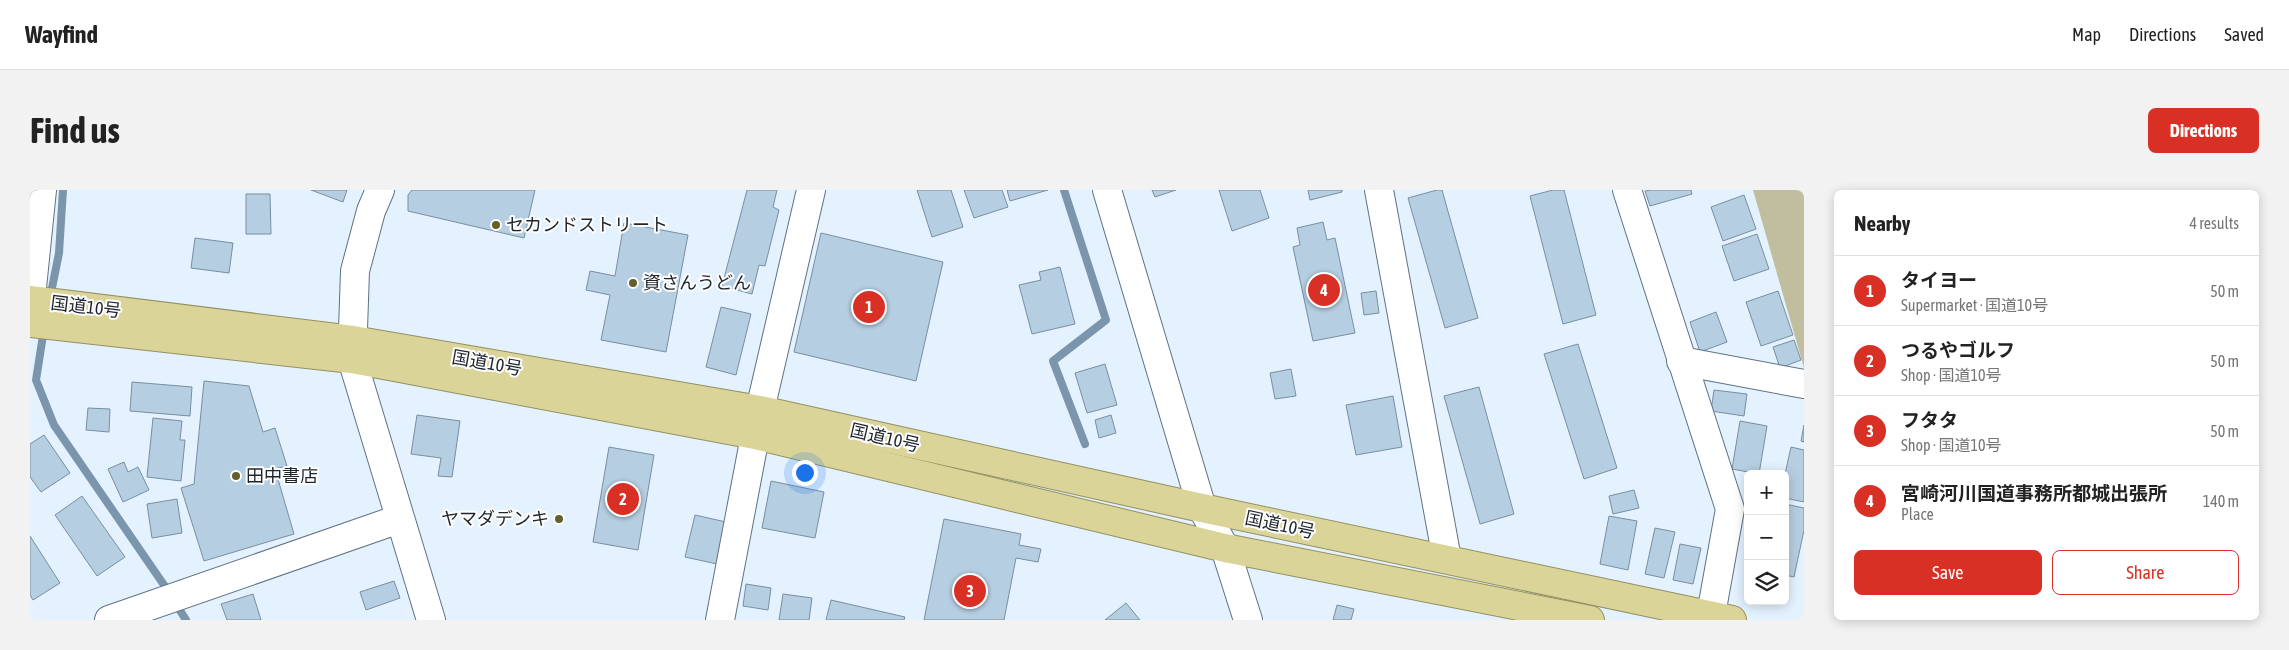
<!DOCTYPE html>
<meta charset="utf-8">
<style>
:root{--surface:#fff;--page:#f2f2f2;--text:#222;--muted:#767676;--line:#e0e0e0;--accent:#d93025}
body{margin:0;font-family:"Asap Condensed","Noto Sans JP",sans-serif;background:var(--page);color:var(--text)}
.controls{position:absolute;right:15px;bottom:15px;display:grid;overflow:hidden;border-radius:8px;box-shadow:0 2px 12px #0003}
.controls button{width:45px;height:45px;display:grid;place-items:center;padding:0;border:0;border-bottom:1px solid var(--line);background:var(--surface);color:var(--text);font:25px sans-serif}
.you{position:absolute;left:774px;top:282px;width:18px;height:18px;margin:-12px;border:4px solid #fff;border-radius:50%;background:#1a73e8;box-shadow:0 0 0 8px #1a73e833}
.badge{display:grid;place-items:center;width:32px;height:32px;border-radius:50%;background:var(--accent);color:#fff;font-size:16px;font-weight:700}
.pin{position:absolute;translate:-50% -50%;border:2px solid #fff;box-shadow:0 1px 5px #0006}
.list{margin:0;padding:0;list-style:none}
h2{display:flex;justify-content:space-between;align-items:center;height:65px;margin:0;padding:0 20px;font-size:21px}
h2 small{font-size:16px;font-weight:400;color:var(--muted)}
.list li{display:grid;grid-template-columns:32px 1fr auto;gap:15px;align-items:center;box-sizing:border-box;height:70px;padding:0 20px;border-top:1px solid var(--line)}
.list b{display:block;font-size:19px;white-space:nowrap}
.list p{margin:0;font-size:16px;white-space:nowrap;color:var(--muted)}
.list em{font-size:16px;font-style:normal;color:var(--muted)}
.actions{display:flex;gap:10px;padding:15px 20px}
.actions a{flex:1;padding:11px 0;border:1px solid var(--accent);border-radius:8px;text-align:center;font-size:18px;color:var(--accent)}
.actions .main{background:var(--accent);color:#fff}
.icon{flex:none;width:28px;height:28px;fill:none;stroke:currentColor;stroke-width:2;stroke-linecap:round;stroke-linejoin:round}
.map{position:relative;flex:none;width:1774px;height:430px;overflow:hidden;border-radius:8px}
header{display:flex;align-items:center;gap:30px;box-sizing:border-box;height:70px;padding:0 25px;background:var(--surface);border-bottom:1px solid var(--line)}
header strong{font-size:24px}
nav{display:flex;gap:28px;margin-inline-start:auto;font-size:18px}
.intro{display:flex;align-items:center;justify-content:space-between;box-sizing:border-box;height:120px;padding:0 30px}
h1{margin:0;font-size:35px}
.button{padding:12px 22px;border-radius:8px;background:var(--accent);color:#fff;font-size:18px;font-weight:700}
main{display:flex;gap:30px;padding:0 30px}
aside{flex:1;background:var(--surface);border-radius:8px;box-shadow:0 2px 12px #0003}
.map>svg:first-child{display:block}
</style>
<header>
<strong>Wayfind</strong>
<nav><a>Map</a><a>Directions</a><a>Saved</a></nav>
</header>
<div class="intro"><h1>Find us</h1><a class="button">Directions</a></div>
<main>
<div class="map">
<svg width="1774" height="430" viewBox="0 0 1774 430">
<rect width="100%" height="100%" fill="#e4f2ff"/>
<polygon fill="#c1bea0" points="1723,0 1774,0 1774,178"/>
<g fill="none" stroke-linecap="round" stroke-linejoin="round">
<g stroke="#7b95ac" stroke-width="8">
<polyline points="1034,0 1076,130 1023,171 1055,254"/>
<polyline points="20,108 29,63 33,0"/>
<polyline points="14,139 6,190 24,235 134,395 156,430"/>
</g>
</g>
<g fill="#b6cee2" stroke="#788ea1">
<polygon points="281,0 317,0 313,12"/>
<polygon points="382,0 505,0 494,48 378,21 378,5"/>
<polygon points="717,0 747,0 743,17 749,20 735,76 729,75 722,104 692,96"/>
<polygon points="887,0 921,0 933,37 902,47"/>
<polygon points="934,0 972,0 978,17 944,28"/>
<polygon points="977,0 1018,0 980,11"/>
<polygon points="1122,0 1146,0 1125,7"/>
<polygon points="1189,0 1230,0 1239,28 1202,41"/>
<polygon points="1278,0 1312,0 1312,2 1280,10"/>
<polygon points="1407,0 1412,0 1448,128 1415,138 1378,8"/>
<polygon points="1523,0 1534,0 1566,125 1533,134 1500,6"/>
<polygon points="1621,0 1661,0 1662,4 1620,16 1615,1"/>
<polygon points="216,4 240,4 241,44 216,44"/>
<polygon points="1714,5 1726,39 1693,51 1681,17"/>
<polygon points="1293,32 1297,50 1305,48 1325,143 1283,151 1263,57 1270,55 1267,38"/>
<polygon points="594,33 658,45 636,162 571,150 580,105 556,100 560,81 585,86"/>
<polygon points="791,43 913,72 886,191 764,162"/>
<polygon points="1727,44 1739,79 1704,91 1692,56"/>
<polygon points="165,48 203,53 199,83 161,78"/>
<polygon points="1030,77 1045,134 1002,144 989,95 1011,90 1009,82"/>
<polygon points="1346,101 1349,123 1334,125 1331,103"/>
<polygon points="1748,101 1763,145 1731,156 1716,112"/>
<polygon points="691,117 721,124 706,185 676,177"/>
<polygon points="1686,122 1697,152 1670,162 1660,132"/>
<polygon points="1764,150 1771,170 1750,178 1743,157"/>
<polygon points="1548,154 1587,278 1554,289 1514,164"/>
<polygon points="1075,174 1087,215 1057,223 1045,183"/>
<polygon points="1261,179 1266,206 1245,209 1240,183"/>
<polygon points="174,191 219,196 233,242 245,238 257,276 245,279 264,344 174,371 151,298 164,294"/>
<polygon points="102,192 162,197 160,226 100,221"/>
<polygon points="1449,197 1484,324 1450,334 1414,206"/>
<polygon points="1684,200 1717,204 1714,226 1681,221"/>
<polygon points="1363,206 1372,257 1326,265 1316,215"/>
<polygon points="58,218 80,219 79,242 56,240"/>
<polygon points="387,225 430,231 422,287 408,286 411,268 381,264"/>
<polygon points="1081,225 1086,243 1069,248 1065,230"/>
<polygon points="123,228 152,231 150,250 155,250 151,291 117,287"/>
<polygon points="1710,231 1737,236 1729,284 1702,279"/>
<polygon points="1774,235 1774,252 1771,251"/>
<polygon points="14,245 40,283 11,302 0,287 0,254"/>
<polygon points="579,257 624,265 608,360 563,352"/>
<polygon points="1761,257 1774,260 1774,312 1755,308 1755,284"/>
<polygon points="94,272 98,282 108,277 119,300 93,312 78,279"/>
<polygon points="741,291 794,302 785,348 732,338"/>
<polygon points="1604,300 1609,318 1583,324 1579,306"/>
<polygon points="52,306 95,367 67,386 25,325"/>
<polygon points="147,309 152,343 122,348 117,314"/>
<polygon points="1755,314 1774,318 1774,340 1764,387 1755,385"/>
<polygon points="665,325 696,332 687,374 655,367"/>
<polygon points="1579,326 1607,331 1598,380 1570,374"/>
<polygon points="914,329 991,344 989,355 1011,359 1008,372 986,368 974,430 894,430"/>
<polygon points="1625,338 1645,342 1634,388 1615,384"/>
<polygon points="0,346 30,393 3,410 0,405"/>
<polygon points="1650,354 1671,358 1663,394 1643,390"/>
<polygon points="364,391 370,408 336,420 330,402"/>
<polygon points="716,394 741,398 738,420 713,416"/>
<polygon points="223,404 231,430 197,430 191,414"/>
<polygon points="753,404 782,408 779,430 749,430"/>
<polygon points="801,410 875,427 874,430 796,430"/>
<polygon points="1096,413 1110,430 1075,430"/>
<polygon points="1307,415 1324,419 1321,430 1303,430"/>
</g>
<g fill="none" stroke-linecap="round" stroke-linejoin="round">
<g stroke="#5d7284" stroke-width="30">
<g id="minor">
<polyline points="1349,0 1417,369"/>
<polyline points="1597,0 1700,319 1680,430"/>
<polyline points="0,117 12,0"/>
<polyline points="322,169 401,430"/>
<polyline points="1651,171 1774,194"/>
<polyline points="79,430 369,329"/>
<polyline points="690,430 730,220 781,0"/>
</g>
</g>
<g stroke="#5d7284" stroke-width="30">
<g id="tertiary">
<polyline points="1077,0 1172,318 1195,358 1218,430"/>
<polyline points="322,169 325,81 341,21 350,0"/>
</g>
</g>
<g stroke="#939062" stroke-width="30">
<g id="trunk">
<polyline points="0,110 323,150 730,220 1172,318 1702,430"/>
<polyline points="0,133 322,169 725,245 1195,358 1560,430"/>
</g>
</g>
<use href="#minor" stroke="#fff" stroke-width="28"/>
<use href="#tertiary" stroke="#fff" stroke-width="28"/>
<use href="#trunk" stroke="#dbd498" stroke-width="28"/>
</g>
<g fill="#655f2b" stroke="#fdfdfd" stroke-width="2">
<circle cx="466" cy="35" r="5"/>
<circle cx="603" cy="93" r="5"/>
<circle cx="206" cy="286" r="5"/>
<circle cx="529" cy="329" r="5"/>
</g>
<g text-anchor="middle" stroke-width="4" stroke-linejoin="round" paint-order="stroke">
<g font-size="18" fill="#1d252d" stroke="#fdfdfd" text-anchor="start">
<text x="476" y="41">セカンドストリート</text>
<text x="613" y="99">資さんうどん</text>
<text x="216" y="292">田中書店</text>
<text x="519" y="335" text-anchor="end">ヤマダデンキ</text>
</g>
<g font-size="18" fill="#1d252d" stroke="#fdfdfd">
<text transform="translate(56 117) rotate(7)" y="6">国道10号</text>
<text transform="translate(457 173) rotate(10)" y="6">国道10号</text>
<text transform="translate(855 248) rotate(13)" y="6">国道10号</text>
<text transform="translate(1250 335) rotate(12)" y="6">国道10号</text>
</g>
</g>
</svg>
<div class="controls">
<button>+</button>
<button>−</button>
<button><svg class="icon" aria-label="layers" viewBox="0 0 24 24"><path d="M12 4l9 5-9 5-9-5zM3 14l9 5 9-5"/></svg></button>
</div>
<div class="you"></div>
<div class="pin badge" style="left:839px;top:117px">1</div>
<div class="pin badge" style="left:593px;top:309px">2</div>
<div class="pin badge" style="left:940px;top:401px">3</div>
<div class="pin badge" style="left:1294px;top:100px">4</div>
</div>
<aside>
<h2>Nearby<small>4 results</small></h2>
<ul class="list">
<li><span class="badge">1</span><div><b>タイヨー</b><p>Supermarket · 国道10号</p></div><em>50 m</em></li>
<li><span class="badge">2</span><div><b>つるやゴルフ</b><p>Shop · 国道10号</p></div><em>50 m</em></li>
<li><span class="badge">3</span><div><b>フタタ</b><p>Shop · 国道10号</p></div><em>50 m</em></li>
<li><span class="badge">4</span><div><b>宮崎河川国道事務所都城出張所</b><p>Place</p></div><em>140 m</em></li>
</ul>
<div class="actions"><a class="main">Save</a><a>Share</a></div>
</aside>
</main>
